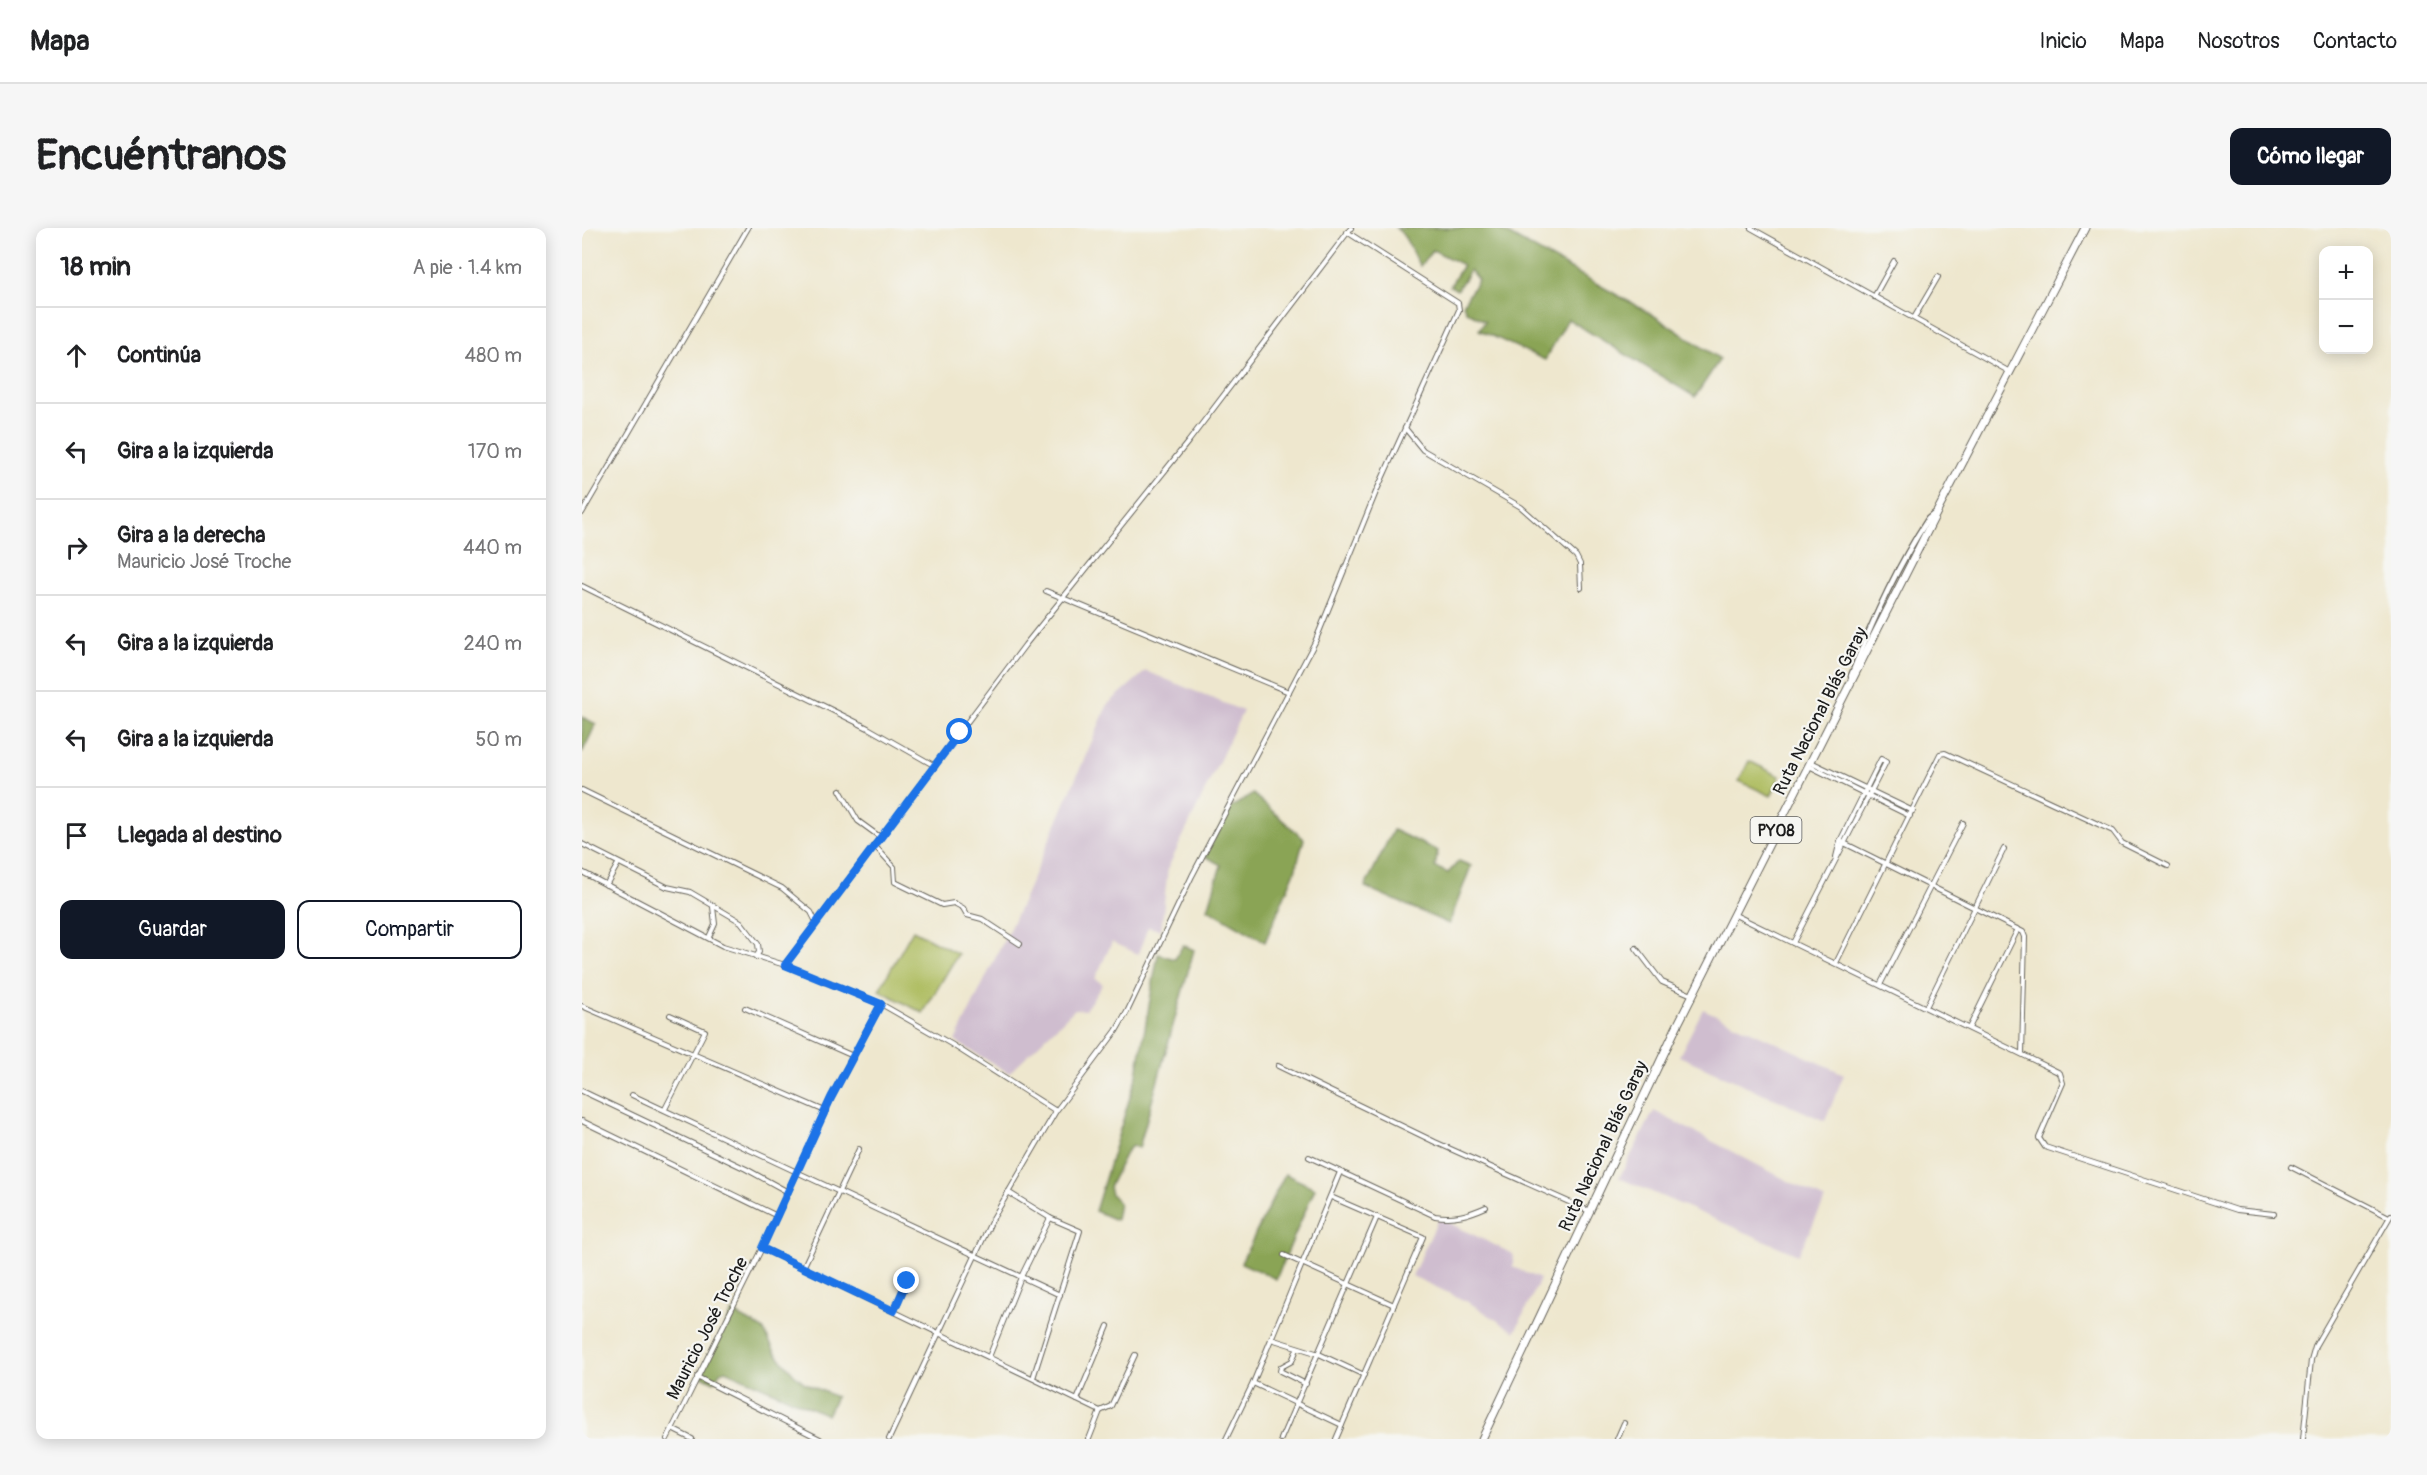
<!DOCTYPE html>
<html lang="es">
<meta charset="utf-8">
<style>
:root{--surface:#fff;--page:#f6f6f6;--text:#202124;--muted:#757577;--line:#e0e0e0;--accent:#111827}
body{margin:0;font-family:Pangolin,sans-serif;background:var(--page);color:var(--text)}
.controls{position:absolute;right:18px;top:18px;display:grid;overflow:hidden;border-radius:12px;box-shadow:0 3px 15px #0003}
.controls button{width:54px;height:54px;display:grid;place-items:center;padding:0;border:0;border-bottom:2px solid var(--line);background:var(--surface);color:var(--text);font:30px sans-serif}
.stop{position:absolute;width:18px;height:18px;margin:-14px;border:4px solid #1a73e8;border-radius:50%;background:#fff}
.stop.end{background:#1a73e8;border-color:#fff;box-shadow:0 2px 6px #0008}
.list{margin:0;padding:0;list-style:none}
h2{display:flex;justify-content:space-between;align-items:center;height:78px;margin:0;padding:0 24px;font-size:26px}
h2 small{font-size:20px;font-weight:400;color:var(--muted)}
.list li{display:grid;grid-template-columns:39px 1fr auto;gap:18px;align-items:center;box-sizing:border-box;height:96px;padding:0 24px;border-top:2px solid var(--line)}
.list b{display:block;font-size:22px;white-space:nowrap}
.list p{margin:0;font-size:20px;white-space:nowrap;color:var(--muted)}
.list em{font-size:20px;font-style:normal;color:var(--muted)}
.actions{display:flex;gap:12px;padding:18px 24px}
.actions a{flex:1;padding:14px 0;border:2px solid var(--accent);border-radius:12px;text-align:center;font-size:21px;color:var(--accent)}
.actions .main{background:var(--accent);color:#fff}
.icon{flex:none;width:33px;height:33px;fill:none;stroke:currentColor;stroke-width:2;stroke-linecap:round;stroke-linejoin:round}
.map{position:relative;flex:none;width:1809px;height:1211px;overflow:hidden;border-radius:12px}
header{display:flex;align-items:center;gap:36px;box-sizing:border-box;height:84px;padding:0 30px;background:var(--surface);border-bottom:2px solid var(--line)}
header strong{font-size:28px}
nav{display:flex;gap:33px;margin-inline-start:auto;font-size:21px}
.intro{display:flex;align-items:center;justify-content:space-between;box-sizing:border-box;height:144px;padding:0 36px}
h1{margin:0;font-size:42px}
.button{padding:15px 27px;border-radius:12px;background:var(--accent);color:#fff;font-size:21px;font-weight:700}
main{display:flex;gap:36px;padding:0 36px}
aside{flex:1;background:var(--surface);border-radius:12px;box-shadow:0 3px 15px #0003}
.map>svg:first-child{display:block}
</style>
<header>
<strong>Mapa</strong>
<nav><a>Inicio</a><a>Mapa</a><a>Nosotros</a><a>Contacto</a></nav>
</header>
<div class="intro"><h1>Encuéntranos</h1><a class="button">Cómo llegar</a></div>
<main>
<aside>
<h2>18 min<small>A pie · 1.4 km</small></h2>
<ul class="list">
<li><svg class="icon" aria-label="ahead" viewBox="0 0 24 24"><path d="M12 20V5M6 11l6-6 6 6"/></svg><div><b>Continúa</b></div><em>480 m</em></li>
<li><svg class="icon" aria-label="left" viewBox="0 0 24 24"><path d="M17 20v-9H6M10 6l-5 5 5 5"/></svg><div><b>Gira a la izquierda</b></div><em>170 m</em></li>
<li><svg class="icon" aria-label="right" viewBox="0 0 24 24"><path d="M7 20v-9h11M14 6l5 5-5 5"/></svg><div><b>Gira a la derecha</b><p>Mauricio José Troche</p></div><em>440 m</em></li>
<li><svg class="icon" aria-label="left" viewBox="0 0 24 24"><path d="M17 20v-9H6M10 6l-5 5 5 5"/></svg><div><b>Gira a la izquierda</b></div><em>240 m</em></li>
<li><svg class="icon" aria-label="left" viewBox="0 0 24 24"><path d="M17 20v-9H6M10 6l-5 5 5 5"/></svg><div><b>Gira a la izquierda</b></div><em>50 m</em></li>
<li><svg class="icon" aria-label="arrive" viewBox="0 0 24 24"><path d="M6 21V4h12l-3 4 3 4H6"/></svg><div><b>Llegada al destino</b></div></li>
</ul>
<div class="actions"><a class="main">Guardar</a><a>Compartir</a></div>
</aside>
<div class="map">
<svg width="1809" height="1211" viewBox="0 0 1809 1211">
<rect width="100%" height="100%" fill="#f6f6f2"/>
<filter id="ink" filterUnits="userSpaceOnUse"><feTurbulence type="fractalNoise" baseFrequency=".0167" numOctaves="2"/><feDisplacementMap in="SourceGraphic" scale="12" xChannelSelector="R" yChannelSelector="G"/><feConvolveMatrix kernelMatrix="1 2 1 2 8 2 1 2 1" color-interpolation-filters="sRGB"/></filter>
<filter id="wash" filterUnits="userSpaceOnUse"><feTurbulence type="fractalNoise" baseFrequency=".008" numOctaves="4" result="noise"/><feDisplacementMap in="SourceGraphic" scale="24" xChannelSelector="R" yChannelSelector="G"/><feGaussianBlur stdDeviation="1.35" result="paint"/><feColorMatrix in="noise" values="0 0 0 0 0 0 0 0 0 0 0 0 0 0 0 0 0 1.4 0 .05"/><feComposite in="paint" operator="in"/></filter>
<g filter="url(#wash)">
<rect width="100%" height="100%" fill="#eee7ce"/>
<g fill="#cfbdcf">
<polygon points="564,443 661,483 586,640 579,702 566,699 556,726 530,714 513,751 521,756 503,782 493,781 427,845 373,813 439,677 526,476"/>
<polygon points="1121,781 1262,846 1243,893 1097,828"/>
<polygon points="1072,883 1243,972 1216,1027 1037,950"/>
<polygon points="857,990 931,1026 931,1039 958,1051 933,1104 888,1075 830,1048"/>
</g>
<g fill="#adbc5e" stroke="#646c3d" stroke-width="1.5">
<polygon points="1167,533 1198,548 1189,568 1157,553"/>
<polygon points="331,702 376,726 341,785 297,762"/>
</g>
<g fill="#8aa455" stroke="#536038" stroke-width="1.5">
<path d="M 814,0 L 915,0 L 1071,87 L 1138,131 L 1113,169 L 986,91 L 963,132 L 897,102 L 903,93 L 884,83 L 881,76 L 896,52 L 888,42 L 875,62 L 868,58 L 881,37 L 851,22 L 838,38 C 829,25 826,9 814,0 Z"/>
<polygon points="0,489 14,496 0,525"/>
<polygon points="671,566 722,611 713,643 683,714 626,681 639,637 623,628 648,580"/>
<polygon points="811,602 856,623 853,639 866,645 877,633 889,638 867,696 783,659"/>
<polygon points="601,717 612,722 557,920 550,918 545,923 527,959 529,966 537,975 534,992 513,983 555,846 576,726 593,731"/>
<polygon points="703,946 733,960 694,1051 659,1035"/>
<polygon points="150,1084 181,1101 193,1124 212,1146 223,1155 254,1169 245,1187 143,1142 138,1144 132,1154 118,1147"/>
</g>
</g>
<g filter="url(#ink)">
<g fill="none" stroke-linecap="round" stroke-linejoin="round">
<g stroke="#66635a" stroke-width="6">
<g id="minor">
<polyline points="1169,0 1428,144"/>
<polyline points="1292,69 1312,33"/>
<polyline points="1332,90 1356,49"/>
<polyline points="823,200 841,222 939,279 994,328 998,336 999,360"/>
<polyline points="0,285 166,0"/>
<polyline points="0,358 286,500 353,538"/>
<polyline points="464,363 707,464"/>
<polyline points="1229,534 1331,583"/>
<polyline points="1227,538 1328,588"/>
<polyline points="0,562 200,660 229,684 234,694"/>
<polyline points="258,562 276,593 298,609"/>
<polyline points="1258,613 1441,704 1443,709 1440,826"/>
<polyline points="0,616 85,659 108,664 159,694 176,716 177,724 174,729"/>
<polyline points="292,617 312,639 313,654 360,677 372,675 381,680 385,687 400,691 438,716"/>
<polyline points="0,644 141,718 203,737"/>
<polyline points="24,657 36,636"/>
<polyline points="1151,686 1478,845 1481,855 1457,910 1463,919 1655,982 1692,986"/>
<polyline points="127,709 133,696 131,679"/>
<polyline points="1211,715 1304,534 1299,531 1258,613 1254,629"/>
<polyline points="1054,720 1080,754 1110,767"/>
<polyline points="1254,735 1358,526 1363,525 1531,603 1540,615 1586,638"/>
<polyline points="1298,757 1381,595"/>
<polyline points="0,778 243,883"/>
<polyline points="1344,779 1422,621"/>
<polyline points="163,780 271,828"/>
<polyline points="1387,800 1436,701"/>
<polyline points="696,838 853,914 1007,983"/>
<polyline points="0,863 164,941 206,964"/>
<polyline points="50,867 478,1067"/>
<polyline points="83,881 123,803 88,787"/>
<polyline points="474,883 369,816 299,776 203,737 443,417 606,214 769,0"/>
<polyline points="0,893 195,988"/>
<path d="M 727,929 L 853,988 C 872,991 886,987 904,979"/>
<polyline points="1709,939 1807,989"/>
<polyline points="426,964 468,990 498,1003 451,1150"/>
<polyline points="749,969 841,1009 754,1211"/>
<polyline points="180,1020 518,1183 507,1211"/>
<polyline points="702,1027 812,1077"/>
<polyline points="221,1040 277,921"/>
<polyline points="312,1083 325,1053"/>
<polyline points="689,1111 737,1126 782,1147"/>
<polyline points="715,1121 710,1133 699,1139 698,1143 724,1156"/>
<polyline points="407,1129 439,1049 468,990"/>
<polyline points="115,1149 238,1211"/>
<polyline points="671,1155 760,1197"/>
<polyline points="495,1172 526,1098"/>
<polyline points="518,1183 529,1178 553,1127"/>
<polyline points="90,1201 110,1211"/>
<polyline points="85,1211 180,1020 249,870 299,776"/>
<polyline points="307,1211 410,992 474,883 534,803 545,784 610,648 733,414 794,264 877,82 876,75 765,4"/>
<polyline points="644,1211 671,1155 758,944"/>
<polyline points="699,1211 795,989"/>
<polyline points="1035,1211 1042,1195"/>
<polyline points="1721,1211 1729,1132 1733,1118 1809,987"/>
</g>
</g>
<g stroke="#66635a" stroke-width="7">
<path id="tertiary" d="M 1270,452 L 1269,448 C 1290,393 1314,340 1346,291 L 1353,285"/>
</g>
<g stroke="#66635a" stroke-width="9">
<polyline id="trunk" points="900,1211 1094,800 1355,284 1503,0"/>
</g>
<use href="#minor" stroke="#fff" stroke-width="4"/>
<use href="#tertiary" stroke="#fff" stroke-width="4.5"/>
<use href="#trunk" stroke="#fff" stroke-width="7"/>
</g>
</g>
<g fill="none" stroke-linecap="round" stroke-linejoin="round" filter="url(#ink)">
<polyline stroke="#1a73e8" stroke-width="8" points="325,1053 312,1083 180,1020 249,870 299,776 203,737 378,504"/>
</g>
<g text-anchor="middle" stroke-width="4.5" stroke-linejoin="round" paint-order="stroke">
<rect fill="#f6f6f2" stroke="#5d5d5c" stroke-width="1.5" x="1168.5" y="589" width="51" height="26" rx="4.5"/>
<g font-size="16" font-weight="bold" fill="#1c1c1c">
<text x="1194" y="608">PY08</text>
</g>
<g font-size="18" fill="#1c1c1c" stroke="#f6f6f2">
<text transform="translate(1238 483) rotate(-63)" y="6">Ruta Nacional Blás Garay</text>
<text transform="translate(1021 918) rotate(-65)" y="6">Ruta Nacional Blás Garay</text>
<text transform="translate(125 1100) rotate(-63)" y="6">Mauricio José Troche</text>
</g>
</g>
</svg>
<div class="controls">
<button>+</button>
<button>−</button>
</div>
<div class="stop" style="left:378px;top:504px"></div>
<div class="stop end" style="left:325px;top:1053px"></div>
</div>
</main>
